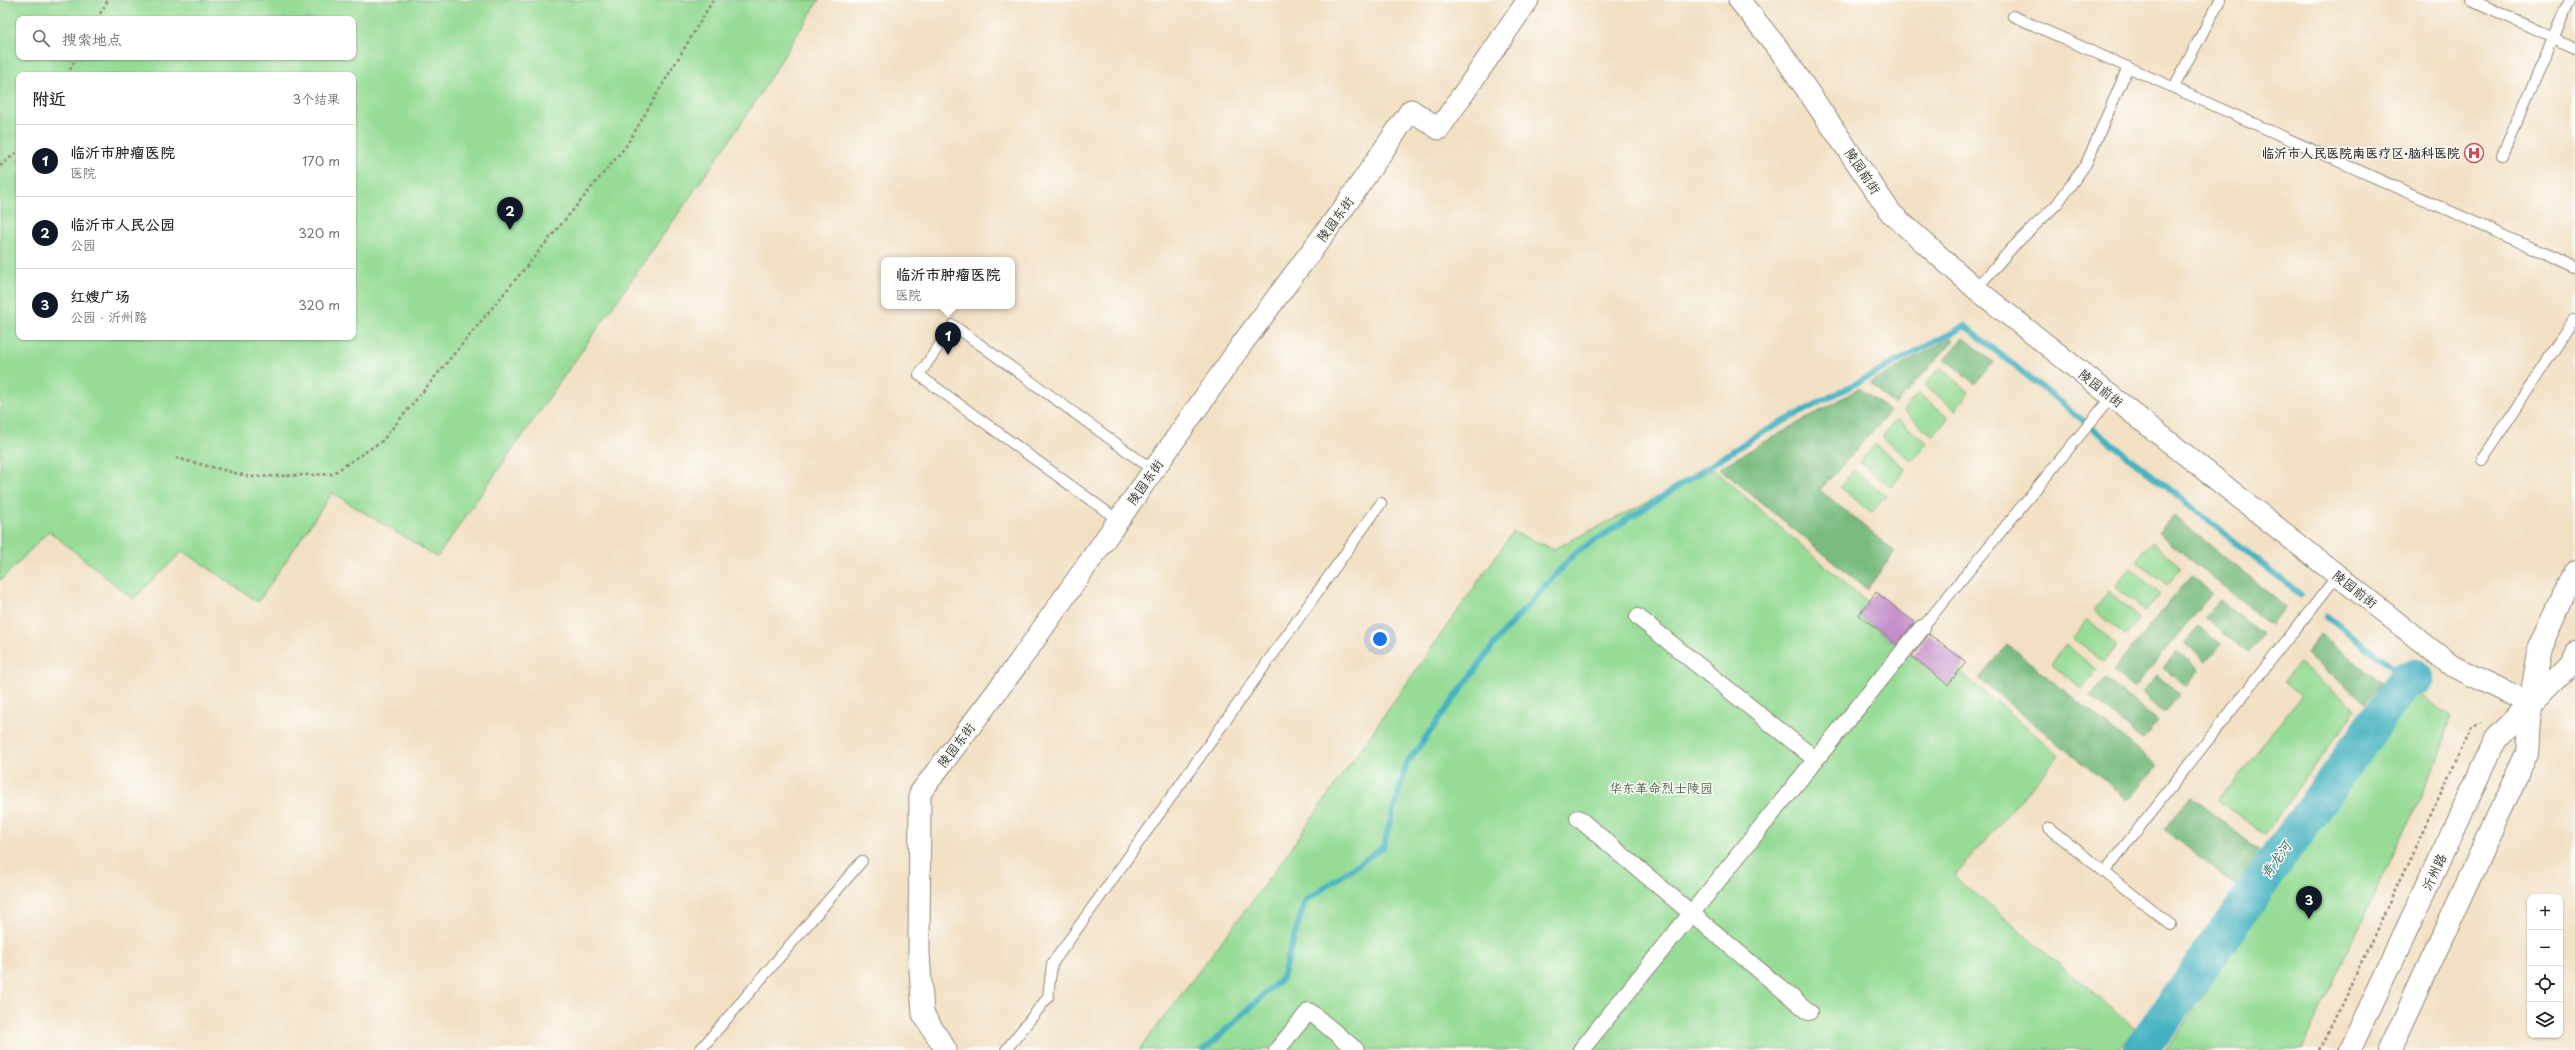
<!DOCTYPE html>
<html lang="zh">
<meta charset="utf-8">
<style>
:root{--surface:#fff;--page:#f2f2f2;--text:#202124;--muted:#757577;--line:#e0e0e0;--accent:#111827}
body{margin:0;font-family:"Playpen Sans","LXGW WenKai TC",sans-serif;background:var(--page);color:var(--text)}
.controls{position:absolute;right:12px;bottom:12px;display:grid;overflow:hidden;border-radius:8px;box-shadow:0 1px 3px #0004}
.controls button{width:36px;height:36px;display:grid;place-items:center;padding:0;border:0;border-bottom:1px solid var(--line);background:var(--surface);color:var(--text);font:20px sans-serif}
.you{position:absolute;left:1380px;top:639px;width:14px;height:14px;margin:-10px;border:3px solid #fff;border-radius:50%;background:#1a73e8;box-shadow:0 0 0 6px #1a73e833}
.badge{display:grid;place-items:center;width:26px;height:26px;border-radius:50%;background:var(--accent);color:#fff;font-size:13px;font-weight:700}
.pin{position:absolute;translate:-50% -33px;filter:drop-shadow(0 1px 2px #0008)}
.pin::after{content:'';position:absolute;top:21px;width:14px;height:12px;background:inherit;clip-path:polygon(0 0,100% 0,50% 100%)}
.popup{position:absolute;left:881px;top:257px;width:134px;height:52px;box-sizing:border-box;display:grid;place-content:center;border-radius:8px;background:var(--surface);filter:drop-shadow(0 1px 3px #0005);font-size:13px;white-space:nowrap;color:var(--muted)}
.popup b{font-size:15px;color:var(--text)}
.popup::after{content:'';position:absolute;left:50%;top:100%;margin-left:-8px;border:8px solid transparent;border-top-color:var(--surface)}
.list{margin:0;padding:0;list-style:none}
h2{display:flex;justify-content:space-between;align-items:center;height:52px;margin:0;padding:0 16px;font-size:17px}
h2 small{font-size:13px;font-weight:400;color:var(--muted)}
.list li{display:grid;grid-template-columns:26px 1fr auto;gap:12px;align-items:center;box-sizing:border-box;height:72px;padding:0 16px;border-top:1px solid var(--line)}
.list b{display:block;font-size:15px;white-space:nowrap}
.list p{margin:0;font-size:13px;white-space:nowrap;color:var(--muted)}
.list em{font-size:13px;font-style:normal;color:var(--muted)}
.icon{flex:none;width:22px;height:22px;fill:none;stroke:currentColor;stroke-width:2;stroke-linecap:round;stroke-linejoin:round}
.map{position:relative;flex:none;width:2575px;height:1050px;overflow:hidden}
.search{position:absolute;background:var(--surface);box-shadow:0 1px 3px #0004;left:16px;top:16px;width:340px;height:44px;display:flex;align-items:center;gap:10px;box-sizing:border-box;padding:0 14px;border-radius:8px;color:var(--muted);font-size:15px}
.panel{position:absolute;background:var(--surface);box-shadow:0 1px 3px #0004;left:16px;top:72px;width:340px;height:268px;border-radius:8px}
.map>svg:first-child{display:block}
</style>
<div class="map">
<svg width="2575" height="1050" viewBox="0 0 2575 1050">
<rect width="100%" height="100%" fill="#fdfcf7"/>
<filter id="ink" filterUnits="userSpaceOnUse"><feTurbulence type="fractalNoise" baseFrequency=".025" numOctaves="2"/><feDisplacementMap in="SourceGraphic" scale="8" xChannelSelector="R" yChannelSelector="G"/><feConvolveMatrix kernelMatrix="1 2 1 2 8 2 1 2 1" color-interpolation-filters="sRGB"/></filter>
<filter id="wash" filterUnits="userSpaceOnUse"><feTurbulence type="fractalNoise" baseFrequency=".012" numOctaves="4" result="noise"/><feDisplacementMap in="SourceGraphic" scale="16" xChannelSelector="R" yChannelSelector="G"/><feGaussianBlur stdDeviation="0.9" result="paint"/><feColorMatrix in="noise" values="0 0 0 0 0 0 0 0 0 0 0 0 0 0 0 0 0 1.4 0 .05"/><feComposite in="paint" operator="in"/></filter>
<g filter="url(#wash)">
<rect width="100%" height="100%" fill="#f2e0c4"/>
<g fill="#96dc96" stroke="#608460" fill-rule="evenodd">
<path d="M 0,0 L 819,0 L 741,124 L 437,557 L 332,493 L 258,602 L 183,551 L 133,599 L 49,531 L 0,581 ZM 19,19 L 353,19 L 353,57 L 19,57 ZM 19,75 L 353,75 L 353,337 L 19,337 Z"/>
<polygon points="1940,367 1969,392 1955,410 1925,385"/>
<polygon points="1918,393 1948,418 1933,436 1903,411"/>
<polygon points="1897,419 1927,443 1912,461 1882,437"/>
<polygon points="1875,444 1906,469 1891,487 1860,462"/>
<polygon points="1713,469 1868,603 1859,615 1948,684 1959,671 2059,755 1954,876 2135,1028 2119,1050 1139,1050 1272,875 1513,532 1554,549"/>
<polygon points="1854,470 1886,496 1871,513 1840,487"/>
<polygon points="2152,542 2182,567 2167,585 2136,560"/>
<polygon points="2130,568 2160,594 2145,611 2116,586"/>
<polygon points="2109,592 2140,618 2125,636 2094,610"/>
<polygon points="2087,620 2117,645 2103,662 2073,637"/>
<polygon points="2066,645 2097,670 2082,689 2051,664"/>
<polygon points="2299,663 2356,710 2264,835 2219,800 2301,696 2283,682"/>
<polygon points="2411,689 2450,716 2439,758 2301,1050 2166,1050"/>
</g>
<g fill="#78bc7f" stroke="#527455">
<polygon points="1951,338 1954,340 1895,405 1870,383"/>
<polygon points="1963,338 1993,362 1975,384 1945,359"/>
<polygon points="1860,388 1890,412 1820,490 1895,552 1867,589 1719,468"/>
<polygon points="2173,515 2286,607 2271,625 2158,533"/>
<polygon points="2191,576 2212,593 2134,688 2113,671"/>
<polygon points="2220,600 2263,635 2248,653 2205,618"/>
<polygon points="2198,626 2221,644 2206,662 2184,643"/>
<polygon points="2321,634 2381,683 2365,702 2306,653"/>
<polygon points="2007,644 2157,766 2128,800 1979,679"/>
<polygon points="2177,651 2199,670 2186,686 2163,668"/>
<polygon points="2157,675 2180,695 2164,713 2142,693"/>
<polygon points="2106,679 2158,722 2143,739 2091,696"/>
<polygon points="2191,796 2268,857 2241,890 2164,829"/>
</g>
<g fill="none" stroke-linecap="round" stroke-linejoin="round">
<g stroke="#44b2c1" stroke-width="6">
<polyline points="2327,616 2406,679"/>
<polyline points="1204,1050 1282,978 1305,901 1383,847 1407,763 1501,635 1574,554 1754,437 1965,326 2301,595"/>
</g>
<polyline stroke="#44b2c1" stroke-width="36" points="2141,1050 2406,679 2416,678"/>
</g>
<g id="blocks">
<g fill="#c490cc">
<polygon points="1876,592 1914,622 1897,644 1859,615"/>
<polygon points="1929,634 1966,662 1948,685 1912,656"/>
</g>
</g>
</g>
<g filter="url(#ink)">
<use href="#blocks" fill-opacity="0" stroke="#8e8678" stroke-width="1"/>
<g fill="none" stroke-linecap="round" stroke-linejoin="round">
<g stroke="#8e8678" stroke-width="12">
<g id="service">
<polyline points="2472,0 2575,48"/>
<polyline points="2013,16 2575,267"/>
<polyline points="2174,87 2220,0"/>
<polyline points="2502,155 2570,0"/>
<polyline points="1976,289 2012,248 2057,204 2086,164 2128,67"/>
<polyline points="2482,460 2575,318"/>
<polyline points="1118,520 919,375 953,325 1153,470"/>
<polyline points="1922,628 2112,396"/>
<polyline points="2049,828 2171,925"/>
<polyline points="2105,871 2338,575"/>
<polyline points="700,1050 862,861"/>
<polyline points="1006,1050 1048,997 1052,964 1381,503"/>
</g>
</g>
<g stroke="#8e8678" stroke-width="18">
<g id="pedestrian">
<polyline points="1638,617 1815,759"/>
<polyline points="1578,818 1809,1012"/>
<polyline points="1277,1050 1309,1011 1356,1050"/>
<polyline points="1581,1050 1922,628"/>
</g>
</g>
<g stroke="#8e8678" stroke-width="23">
<g id="minor">
<polyline points="1739,0 1781,52 1891,213 1976,289 2452,666 2530,703"/>
<polyline points="946,1050 923,1014 919,954 920,793 1019,662 1242,344 1345,206 1411,110 1439,129 1528,0"/>
</g>
</g>
<g stroke="#8e8678" stroke-width="24">
<g id="primary">
<polyline points="2350,1050 2496,739 2569,665 2575,652"/>
<polyline points="2390,1050 2527,753 2530,703 2540,647 2575,571"/>
</g>
</g>
<g stroke="#8e8678" stroke-width="2.5" stroke-dasharray="3 3" stroke-linecap="butt">
<polyline points="97,19 108,0"/>
<polyline points="67,75 77,57"/>
<polyline points="0,166 19,151"/>
<polyline points="176,458 251,477 332,474 382,441 626,146 713,0"/>
<polyline points="2320,1050 2472,727 2481,723"/>
</g>
<use href="#service" stroke="#fff" stroke-width="10"/>
<use href="#pedestrian" stroke="#fff" stroke-width="16"/>
<use href="#minor" stroke="#fff" stroke-width="21"/>
<use href="#primary" stroke="#fff" stroke-width="22"/>
</g>
</g>
<defs>
<g id="hospital-ring" transform="scale(1)"><circle r="9.5" fill="#fdfcf7" stroke="#d1495b" stroke-width="1.5"/><path d="M-5-5h3v3.5h4V-5h3V5h-3V1.5h-4V5h-3Z" fill="#d1495b"/></g>
</defs>
<g fill-rule="evenodd">
<use href="#hospital-ring" x="2474" y="153"/>
</g>
<g text-anchor="middle" stroke-width="3" stroke-linejoin="round" paint-order="stroke">
<g font-size="13" font-weight="bold" fill="#2b2b2b" stroke="#fdfcf7" text-anchor="end">
<text x="2460" y="158">临沂市人民医院南医疗区·脑科医院</text>
</g>
<g font-size="13" fill="#2b2b2b" stroke="#fdfcf7">
<text transform="translate(1863 171) rotate(56)" y="5">陵园前街</text>
<text transform="translate(1335 219) rotate(-54)" y="5">陵园东街</text>
<text transform="translate(2101 388) rotate(38)" y="5">陵园前街</text>
<text transform="translate(1145 482) rotate(-55)" y="5">陵园东街</text>
<text transform="translate(2355 589) rotate(38)" y="5">陵园前街</text>
<text transform="translate(956 745) rotate(-53)" y="5">陵园东街</text>
<text transform="translate(2434 872) rotate(-65)" y="5">沂州路</text>
</g>
<g font-size="13" fill="#4b604b" stroke="#fdfcf7">
<text x="1661" y="793">华东革命烈士陵园</text>
</g>
<g font-size="14" font-style="italic" fill="#356167" stroke="#fdfcf7">
<text transform="translate(2276 860) rotate(-55)" y="5">青龙河</text>
</g>
</g>
</svg>
<div class="controls">
<button>+</button>
<button>−</button>
<button><svg class="icon" aria-label="locate" viewBox="0 0 24 24"><circle cx="12" cy="12" r="6"/><path d="M12 2v4M12 18v4M2 12h4M18 12h4"/></svg></button>
<button><svg class="icon" aria-label="layers" viewBox="0 0 24 24"><path d="M12 4l9 5-9 5-9-5zM3 14l9 5 9-5"/></svg></button>
</div>
<div class="you"></div>
<div class="pin badge" style="left:948px;top:355px">1</div>
<div class="popup"><b>临沂市肿瘤医院</b>医院</div>
<div class="pin badge" style="left:510px;top:230px">2</div>
<div class="pin badge" style="left:2309px;top:919px">3</div>
<div class="search"><svg class="icon" aria-label="search" viewBox="0 0 24 24"><circle cx="10" cy="10" r="6"/><path d="M15 15l6 6"/></svg>搜索地点</div>
<section class="panel">
<h2>附近<small>3个结果</small></h2>
<ul class="list">
<li><span class="badge">1</span><div><b>临沂市肿瘤医院</b><p>医院</p></div><em>170 m</em></li>
<li><span class="badge">2</span><div><b>临沂市人民公园</b><p>公园</p></div><em>320 m</em></li>
<li><span class="badge">3</span><div><b>红嫂广场</b><p>公园 · 沂州路</p></div><em>320 m</em></li>
</ul>
</section>
</div>
